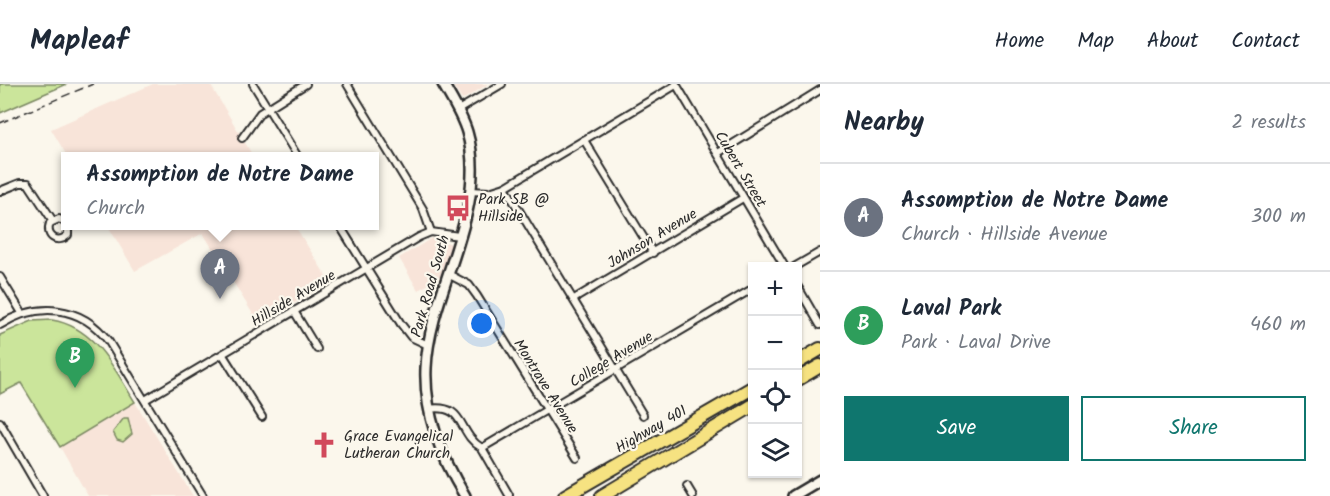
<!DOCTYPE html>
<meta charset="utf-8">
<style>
:root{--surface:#fff;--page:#f6f6f7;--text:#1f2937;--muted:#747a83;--line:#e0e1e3;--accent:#0f766e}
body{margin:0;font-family:Kalam,sans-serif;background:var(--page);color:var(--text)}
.controls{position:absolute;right:18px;bottom:18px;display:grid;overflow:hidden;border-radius:0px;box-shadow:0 2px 4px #0004}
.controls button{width:54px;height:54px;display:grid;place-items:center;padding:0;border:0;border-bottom:2px solid var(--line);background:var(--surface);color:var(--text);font:30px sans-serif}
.you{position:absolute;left:482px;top:240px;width:21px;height:21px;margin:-15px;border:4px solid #fff;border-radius:50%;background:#1a73e8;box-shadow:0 0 0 9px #1a73e833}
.badge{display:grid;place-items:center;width:39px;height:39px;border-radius:50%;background:var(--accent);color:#fff;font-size:20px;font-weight:700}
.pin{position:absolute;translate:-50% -50px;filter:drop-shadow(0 2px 3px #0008)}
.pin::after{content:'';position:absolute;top:32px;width:21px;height:18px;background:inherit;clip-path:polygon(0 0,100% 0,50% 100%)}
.popup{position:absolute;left:61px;top:68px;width:318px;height:78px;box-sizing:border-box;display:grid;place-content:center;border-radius:0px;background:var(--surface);filter:drop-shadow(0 2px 4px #0005);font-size:20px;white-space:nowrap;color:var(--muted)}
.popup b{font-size:22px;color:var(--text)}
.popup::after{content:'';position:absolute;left:50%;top:100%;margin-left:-12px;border:12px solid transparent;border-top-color:var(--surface)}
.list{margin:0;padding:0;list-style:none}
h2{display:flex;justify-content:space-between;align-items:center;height:78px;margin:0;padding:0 24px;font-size:26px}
h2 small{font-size:20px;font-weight:400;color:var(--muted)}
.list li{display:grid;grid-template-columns:39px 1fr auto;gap:18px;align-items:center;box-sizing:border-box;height:108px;padding:0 24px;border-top:2px solid var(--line)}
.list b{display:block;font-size:22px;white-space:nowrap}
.list p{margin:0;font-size:20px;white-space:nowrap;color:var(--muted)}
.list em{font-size:20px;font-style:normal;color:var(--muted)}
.actions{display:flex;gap:12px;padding:18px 24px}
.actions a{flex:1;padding:14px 0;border:2px solid var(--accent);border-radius:0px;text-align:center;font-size:21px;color:var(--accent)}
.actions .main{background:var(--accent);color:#fff}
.icon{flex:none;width:33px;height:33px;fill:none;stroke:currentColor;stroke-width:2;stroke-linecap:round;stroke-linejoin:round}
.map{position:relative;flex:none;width:820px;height:412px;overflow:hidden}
header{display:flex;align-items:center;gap:36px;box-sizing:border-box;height:84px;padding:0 30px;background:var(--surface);border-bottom:2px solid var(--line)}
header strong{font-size:28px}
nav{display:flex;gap:33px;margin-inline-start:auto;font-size:21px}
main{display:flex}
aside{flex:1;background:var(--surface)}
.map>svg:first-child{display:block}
</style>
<header>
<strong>Mapleaf</strong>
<nav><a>Home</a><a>Map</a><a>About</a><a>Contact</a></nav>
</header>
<main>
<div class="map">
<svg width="820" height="412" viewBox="0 0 820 412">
<rect width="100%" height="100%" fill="#fbf7ec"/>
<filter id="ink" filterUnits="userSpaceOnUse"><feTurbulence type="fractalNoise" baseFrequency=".0167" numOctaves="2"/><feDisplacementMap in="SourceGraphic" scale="12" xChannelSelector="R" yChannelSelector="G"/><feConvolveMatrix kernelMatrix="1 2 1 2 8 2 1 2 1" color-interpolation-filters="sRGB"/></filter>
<g filter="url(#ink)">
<g fill="#f8e4d9">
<polygon points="153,0 210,0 253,72 67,72 51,45"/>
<polygon points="452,0 487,0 487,1 462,16"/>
<polygon points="108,142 295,142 330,198 259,240 203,149 135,187"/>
<polygon points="432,154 452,160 439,195 418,206 399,174"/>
<polygon points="135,318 193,412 88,412 60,363"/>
</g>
<g fill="#cbe59b" stroke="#7b8863" stroke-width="1.5">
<polygon points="0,0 67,0 0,29"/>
<path d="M 52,236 C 95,243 114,284 135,318 L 60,363 L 21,299 L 0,310 L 0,251 L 32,237 Z"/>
<polygon points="124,334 128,334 132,350 123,358 117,356 113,348"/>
</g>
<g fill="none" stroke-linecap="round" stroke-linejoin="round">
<g stroke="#2b2b2b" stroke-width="10">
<g id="street">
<polyline points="253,0 298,73"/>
<polyline points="347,0 423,125 431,148"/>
<polyline points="676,0 785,183"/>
<polyline points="458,26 502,0"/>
<polyline points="242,54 260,29 306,0"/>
<polyline points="584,56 653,169"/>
<polyline points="718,69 820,6"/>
<polyline points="505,103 643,331"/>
<polyline points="0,107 20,99 28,99 53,137"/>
<polyline points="471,107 489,108 505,103 676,1"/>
<path d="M 65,138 L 59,135 L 50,139 C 45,152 57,161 68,151 L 68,142"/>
<polyline points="340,142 401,240 411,253 428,261"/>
<polyline points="794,183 820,168"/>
<polyline points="448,190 469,201 477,212 577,374"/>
<polyline points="0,193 22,229"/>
<polyline points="798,203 820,241"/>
<polyline points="574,215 743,114"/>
<polyline points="294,227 317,265"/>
<path d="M 0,241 C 37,218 81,220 109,258 L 203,412"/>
<polyline points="223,271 262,333"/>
<polyline points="145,316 419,153 431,148 459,152"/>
<path d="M 428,325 C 467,319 456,349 482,364 L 509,411"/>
<polyline points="0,338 43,412"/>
<polyline points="482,364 752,205"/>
<polyline points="687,402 693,412"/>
</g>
</g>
<g stroke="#2b2b2b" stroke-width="14">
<g id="secondary">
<path d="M 443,0 C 452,16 462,31 467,48 C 490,126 429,206 426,284 C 424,331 441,373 465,412"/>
<polyline points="793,412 820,396"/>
</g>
</g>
<g stroke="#2b2b2b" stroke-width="16">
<g id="highway">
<polyline points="798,278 820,265"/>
<polyline points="798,295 820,282"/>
<polyline points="565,412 752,304"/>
<polyline points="602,412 752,322"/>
</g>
</g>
<use href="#street" stroke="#fbf7ec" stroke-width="6"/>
<use href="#secondary" stroke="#fbf7ec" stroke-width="9"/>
<use href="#highway" stroke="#f6e281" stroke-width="12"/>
<polyline stroke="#2b2b2b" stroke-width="1.5" stroke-dasharray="9 4.5" stroke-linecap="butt" points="0,39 93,0"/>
</g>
</g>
<defs>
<g id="bus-bare" transform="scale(2.07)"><path d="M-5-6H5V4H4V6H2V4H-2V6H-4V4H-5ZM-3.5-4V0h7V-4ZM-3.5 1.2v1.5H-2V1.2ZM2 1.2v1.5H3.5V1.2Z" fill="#d1495b" stroke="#fbf7ec" stroke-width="2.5" paint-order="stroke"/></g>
<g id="church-bare" transform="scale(2.07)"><path d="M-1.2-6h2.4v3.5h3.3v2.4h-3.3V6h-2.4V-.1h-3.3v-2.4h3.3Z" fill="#d1495b" stroke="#fbf7ec" stroke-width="2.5" paint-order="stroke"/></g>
</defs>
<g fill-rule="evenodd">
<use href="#bus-bare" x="458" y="124"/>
<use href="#church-bare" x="324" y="361"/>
</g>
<g text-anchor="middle" stroke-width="4.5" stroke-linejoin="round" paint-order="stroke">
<g font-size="15" fill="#2b2b2b" stroke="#fbf7ec">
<text transform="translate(741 85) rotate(59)" y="5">Cubert Street</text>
<text transform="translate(652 154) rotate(-31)" y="5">Johnson Avenue</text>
<text transform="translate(430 202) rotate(-74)" y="5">Park Road South</text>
<text transform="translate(293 214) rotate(-31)" y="5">Hillside Avenue</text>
<text transform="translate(611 275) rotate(-31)" y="5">College Avenue</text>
<text transform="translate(546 302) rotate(58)" y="5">Montrave Avenue</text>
<text transform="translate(651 345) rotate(-30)" y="5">Highway 401</text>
</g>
<g font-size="15" fill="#2b2b2b" stroke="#fbf7ec" text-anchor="start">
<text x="478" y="120">Park SB @<tspan x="478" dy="17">Hillside</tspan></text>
<text x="344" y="357">Grace Evangelical<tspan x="344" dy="17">Lutheran Church</tspan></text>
</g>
</g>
</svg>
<div class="controls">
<button>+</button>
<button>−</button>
<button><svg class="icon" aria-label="locate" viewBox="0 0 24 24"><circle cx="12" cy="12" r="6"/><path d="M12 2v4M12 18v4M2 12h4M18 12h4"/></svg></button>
<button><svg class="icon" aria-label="layers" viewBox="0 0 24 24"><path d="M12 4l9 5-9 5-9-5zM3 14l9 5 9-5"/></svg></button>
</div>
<div class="you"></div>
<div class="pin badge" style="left:220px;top:215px;background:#6b7280">A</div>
<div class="popup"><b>Assomption de Notre Dame</b>Church</div>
<div class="pin badge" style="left:75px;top:304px;background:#2e9e5b">B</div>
</div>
<aside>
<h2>Nearby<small>2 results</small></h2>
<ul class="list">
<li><span class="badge" style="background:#6b7280">A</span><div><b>Assomption de Notre Dame</b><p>Church · Hillside Avenue</p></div><em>300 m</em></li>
<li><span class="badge" style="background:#2e9e5b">B</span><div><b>Laval Park</b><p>Park · Laval Drive</p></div><em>460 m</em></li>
</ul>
<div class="actions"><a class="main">Save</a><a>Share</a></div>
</aside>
</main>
